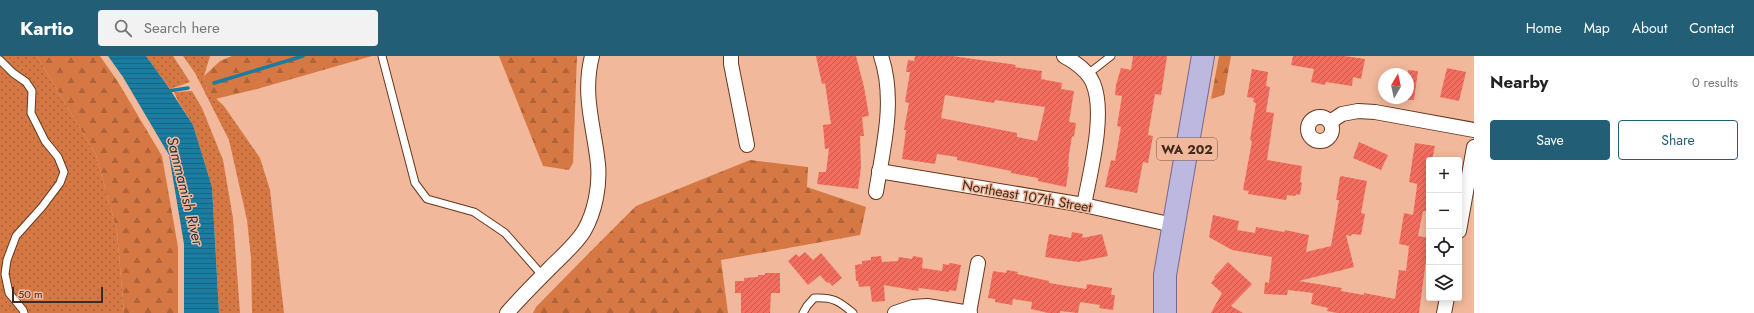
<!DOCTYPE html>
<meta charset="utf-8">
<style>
:root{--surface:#fff;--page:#f2f2f2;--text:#222;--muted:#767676;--line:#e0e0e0;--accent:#225e76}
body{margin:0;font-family:Jost,sans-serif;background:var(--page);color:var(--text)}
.controls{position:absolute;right:12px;bottom:12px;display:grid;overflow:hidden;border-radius:4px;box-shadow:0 2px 10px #0003}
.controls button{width:36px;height:36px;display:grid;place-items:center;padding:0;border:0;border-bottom:1px solid var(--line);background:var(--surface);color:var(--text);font:20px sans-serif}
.compass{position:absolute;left:1378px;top:12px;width:36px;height:36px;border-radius:50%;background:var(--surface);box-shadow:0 2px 10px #0003;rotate:9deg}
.scale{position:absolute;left:12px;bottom:10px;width:91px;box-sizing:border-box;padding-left:4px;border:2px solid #412a1f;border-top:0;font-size:11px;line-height:14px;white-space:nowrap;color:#412a1f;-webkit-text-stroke:3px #f1b89b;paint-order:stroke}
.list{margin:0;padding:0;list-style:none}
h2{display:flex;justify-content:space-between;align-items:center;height:52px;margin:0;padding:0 16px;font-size:17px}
h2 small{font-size:13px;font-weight:400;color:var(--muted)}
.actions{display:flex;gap:8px;padding:12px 16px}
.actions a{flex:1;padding:9px 0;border:1px solid var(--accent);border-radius:4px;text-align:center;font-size:14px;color:var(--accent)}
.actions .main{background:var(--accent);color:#fff}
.icon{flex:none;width:22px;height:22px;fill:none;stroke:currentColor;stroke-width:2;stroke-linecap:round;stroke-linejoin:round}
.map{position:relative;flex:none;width:1474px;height:257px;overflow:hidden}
header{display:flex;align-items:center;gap:24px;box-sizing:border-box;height:56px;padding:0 20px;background:var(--accent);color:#fff}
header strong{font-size:19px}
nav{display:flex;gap:22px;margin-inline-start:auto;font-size:14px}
.search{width:280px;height:36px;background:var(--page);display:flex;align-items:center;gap:10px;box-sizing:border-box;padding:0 14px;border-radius:4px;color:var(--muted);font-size:15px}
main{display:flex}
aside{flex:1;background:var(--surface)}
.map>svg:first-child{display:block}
</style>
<header>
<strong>Kartio</strong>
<div class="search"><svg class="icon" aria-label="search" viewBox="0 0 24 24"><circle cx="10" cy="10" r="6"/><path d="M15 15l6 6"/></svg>Search here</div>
<nav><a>Home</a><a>Map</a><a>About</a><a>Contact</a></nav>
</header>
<main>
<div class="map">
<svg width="1474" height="257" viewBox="0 0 1474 257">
<defs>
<pattern id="grass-dots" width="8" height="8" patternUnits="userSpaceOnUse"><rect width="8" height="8" fill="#d67844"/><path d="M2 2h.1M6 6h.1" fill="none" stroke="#af6338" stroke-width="1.8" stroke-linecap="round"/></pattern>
<pattern id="forest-firs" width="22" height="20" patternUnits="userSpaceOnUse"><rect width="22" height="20" fill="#d67844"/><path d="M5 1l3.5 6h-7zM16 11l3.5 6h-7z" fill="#af6338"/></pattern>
<pattern id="water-rules" width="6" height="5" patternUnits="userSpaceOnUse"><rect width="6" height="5" fill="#197ca0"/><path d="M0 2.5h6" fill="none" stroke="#186682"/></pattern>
<pattern id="building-hatch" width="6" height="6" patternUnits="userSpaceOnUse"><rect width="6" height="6" fill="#f36d5f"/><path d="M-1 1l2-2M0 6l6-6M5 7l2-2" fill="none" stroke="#c65a4e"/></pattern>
</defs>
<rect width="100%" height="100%" fill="#f1b89b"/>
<g fill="url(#grass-dots)">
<polygon points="0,0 37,0 96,99 117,175 124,257 0,257"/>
<polygon points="146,0 173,0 190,26 170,33"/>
<polygon points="183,0 210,0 204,20 207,34 224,50 260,102 270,134 284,257 252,257 251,202 247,164 229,84 195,17"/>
<polygon points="192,35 202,52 223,104 233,162 240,257 219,257 212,131 193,69 178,45 174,36"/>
</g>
<g fill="url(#forest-firs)">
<polygon points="37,0 100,0 118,26 162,100 178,191 178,257 124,257 117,175 96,99"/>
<polygon points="232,0 372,0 257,33 215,43 207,34 204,20 220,5"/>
<polygon points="499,0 577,0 573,107 569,114 543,110"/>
<polygon points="1219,0 1231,0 1224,39 1211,43"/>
<polygon points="750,104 808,111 807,131 866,151 860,179 721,204 728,257 533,257 536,251 588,198 636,150"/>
</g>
<polygon fill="url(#water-rules)" points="108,0 146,0 167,29 193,69 212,131 219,257 184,257 184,188 169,99 123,21"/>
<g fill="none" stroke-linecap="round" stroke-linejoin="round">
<g stroke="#197ca0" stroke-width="3.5">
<polyline points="214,27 303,0"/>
<polyline points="168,35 188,32"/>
</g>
</g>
<g fill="url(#building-hatch)" fill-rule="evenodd">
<polygon points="816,0 856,0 864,31 869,60 862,61 864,80 860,80 861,111 858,133 817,128 819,116 826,116 829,92 825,93 823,69 831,68 825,27 822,28"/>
<path d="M 915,0 L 952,0 L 1010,8 L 1016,9 L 1015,11 L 1042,15 L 1041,23 L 1062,27 L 1061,33 L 1074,35 L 1069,66 L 1076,67 L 1074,81 L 1072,80 L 1069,99 L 1068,111 L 1069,111 L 1066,131 L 1038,125 L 1038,122 L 1011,117 L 1011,115 L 957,104 L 957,101 L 937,98 L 935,108 L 902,103 L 906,74 L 904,74 L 909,47 L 905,46 L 910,16 L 906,16 L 908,4 L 914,5 ZM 945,39 L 994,47 L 995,44 L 1045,51 L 1037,85 L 1017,81 L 1017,77 L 941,62 Z"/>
<polygon points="1133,0 1167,0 1161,39 1155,38 1148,79 1153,80 1148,107 1143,106 1137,137 1105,131 1111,104 1115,105 1121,71 1117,70 1122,40 1115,39 1116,29 1121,12 1131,14"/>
<polygon points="1293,0 1344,0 1365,3 1361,23 1353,21 1352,30 1326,26 1325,29 1311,26 1314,13 1291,9"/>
<polygon points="1447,12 1466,16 1459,45 1440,41"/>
<polygon points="1252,13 1268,16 1266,30 1270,31 1266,56 1274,57 1267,104 1302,110 1300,126 1302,127 1300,139 1296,138 1295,140 1287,139 1286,144 1248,138 1249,135 1243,134 1252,85 1250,84 1256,47 1253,46 1254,42 1247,41"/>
<polygon points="1408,14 1418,15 1414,44 1408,44"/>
<polygon points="1359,86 1388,99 1381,114 1353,102"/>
<polygon points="1415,87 1435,90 1432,104 1429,104 1429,155 1423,155 1418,180 1429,182 1429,197 1427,196 1419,257 1337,257 1327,255 1328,252 1311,248 1313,237 1288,234 1287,239 1264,238 1265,226 1269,227 1272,201 1232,194 1209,181 1213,159 1239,165 1237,174 1255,177 1256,171 1284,176 1285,174 1309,179 1306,196 1331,190 1339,144 1336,144 1340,121 1341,120 1367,125 1361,157 1365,158 1361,179 1352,178 1351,180 1346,179 1354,211 1299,225 1342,232 1341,235 1364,239 1364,237 1395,243 1399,214 1406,215 1409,190 1399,188 1404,157 1413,159 1417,130 1417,128 1409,126"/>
<polygon points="1072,176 1083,178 1082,182 1102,178 1108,200 1078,206 1045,201 1049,178 1071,182"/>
<polygon points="805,196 813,204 821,197 842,222 832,230 829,226 827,227 820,219 808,229 788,205 796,198 799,201"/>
<polygon points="881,200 882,206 898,205 899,201 912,203 913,200 923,202 922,212 942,215 943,208 949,209 950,207 961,209 956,235 949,234 949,236 919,232 918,235 884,229 885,245 872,246 870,230 859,231 858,225 856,225 855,209 862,208 862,205 871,204 871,201"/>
<polygon points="1228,206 1252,228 1231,250 1243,257 1211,257 1222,237 1211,227 1215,222 1214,221"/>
<polygon points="1007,214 1018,216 1017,218 1049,225 1049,227 1086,233 1087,228 1112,232 1111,239 1115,239 1113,254 1099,252 1100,249 1080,246 1078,257 1060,255 1060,257 1048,257 1031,253 1032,246 1013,243 1012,249 995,246 995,243 988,242 993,215 1006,217"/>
<polygon points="765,217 780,217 780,237 771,237 770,257 741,257 741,237 735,237 735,225 744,225 744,222 758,221 758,219 765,219"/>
</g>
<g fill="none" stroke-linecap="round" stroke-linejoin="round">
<g stroke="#68381e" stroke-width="9">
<g id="service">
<polyline points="382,0 415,127 427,143 474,156 505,177 542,219"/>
<polyline points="0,4 13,17 26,26 32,35 31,57 45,85 58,101 64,116 60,127 42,151 16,180 7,204 5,218 9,237 23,254 24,257"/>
<polyline points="1088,18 1111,0"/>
<path d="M 803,257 L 807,250 L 814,242 C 833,241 839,245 853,257"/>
</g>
</g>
<g stroke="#68381e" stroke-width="16">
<g id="minor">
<polyline points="731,0 731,8 747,89"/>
<path d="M 1064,0 C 1075,6 1088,15 1093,27 C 1106,57 1090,117 1084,149"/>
<circle cx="1320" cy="73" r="12"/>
<polyline points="1330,66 1342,58 1358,55 1375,56 1474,74"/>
<polyline points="879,115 1084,149 1173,169"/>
<path d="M 876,136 C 883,92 896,44 881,0"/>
<polyline points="1459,175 1474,91"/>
<path d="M 507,257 C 521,241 536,226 551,211 C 562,200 576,188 584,175 C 595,156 600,130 598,108 C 594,70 582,39 592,0"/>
<polyline points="895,257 913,251 927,250 970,257"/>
<polyline points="969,257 978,207"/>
<polyline points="1444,257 1447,242"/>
</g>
</g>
<g stroke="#74678f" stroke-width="24">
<polyline id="primary" points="1165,257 1165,219 1203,0"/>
</g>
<use href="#service" stroke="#fff" stroke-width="7"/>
<use href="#minor" stroke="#fff" stroke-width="14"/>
<use href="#primary" stroke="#bcb8e0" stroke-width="22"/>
</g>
<g text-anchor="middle" stroke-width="3" stroke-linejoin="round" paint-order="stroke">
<rect fill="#f1b89b" stroke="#765544" stroke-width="1" x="1157" y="82" width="60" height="22" rx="3"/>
<g font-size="13" font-weight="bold" fill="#412a1f">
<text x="1187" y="98">WA 202</text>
</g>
<g font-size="14" fill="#412a1f" stroke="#f1b89b">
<text transform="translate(1027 140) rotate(10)" y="5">Northeast 107th Street</text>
</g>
<g font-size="15" font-style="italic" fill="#17333f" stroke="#f1b89b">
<text transform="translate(185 135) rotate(76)" y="5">Sammamish River</text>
</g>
</g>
</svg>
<div class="controls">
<button>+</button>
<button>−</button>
<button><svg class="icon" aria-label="locate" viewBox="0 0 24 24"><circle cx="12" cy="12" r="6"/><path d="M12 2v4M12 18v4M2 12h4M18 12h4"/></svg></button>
<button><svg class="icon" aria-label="layers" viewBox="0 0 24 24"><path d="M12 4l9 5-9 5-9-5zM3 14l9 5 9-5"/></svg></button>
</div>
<svg class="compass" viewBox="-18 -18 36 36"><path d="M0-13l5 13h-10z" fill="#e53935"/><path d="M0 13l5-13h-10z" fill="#767676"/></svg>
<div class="scale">50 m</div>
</div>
<aside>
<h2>Nearby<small>0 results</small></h2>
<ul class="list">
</ul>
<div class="actions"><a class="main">Save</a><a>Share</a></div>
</aside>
</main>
